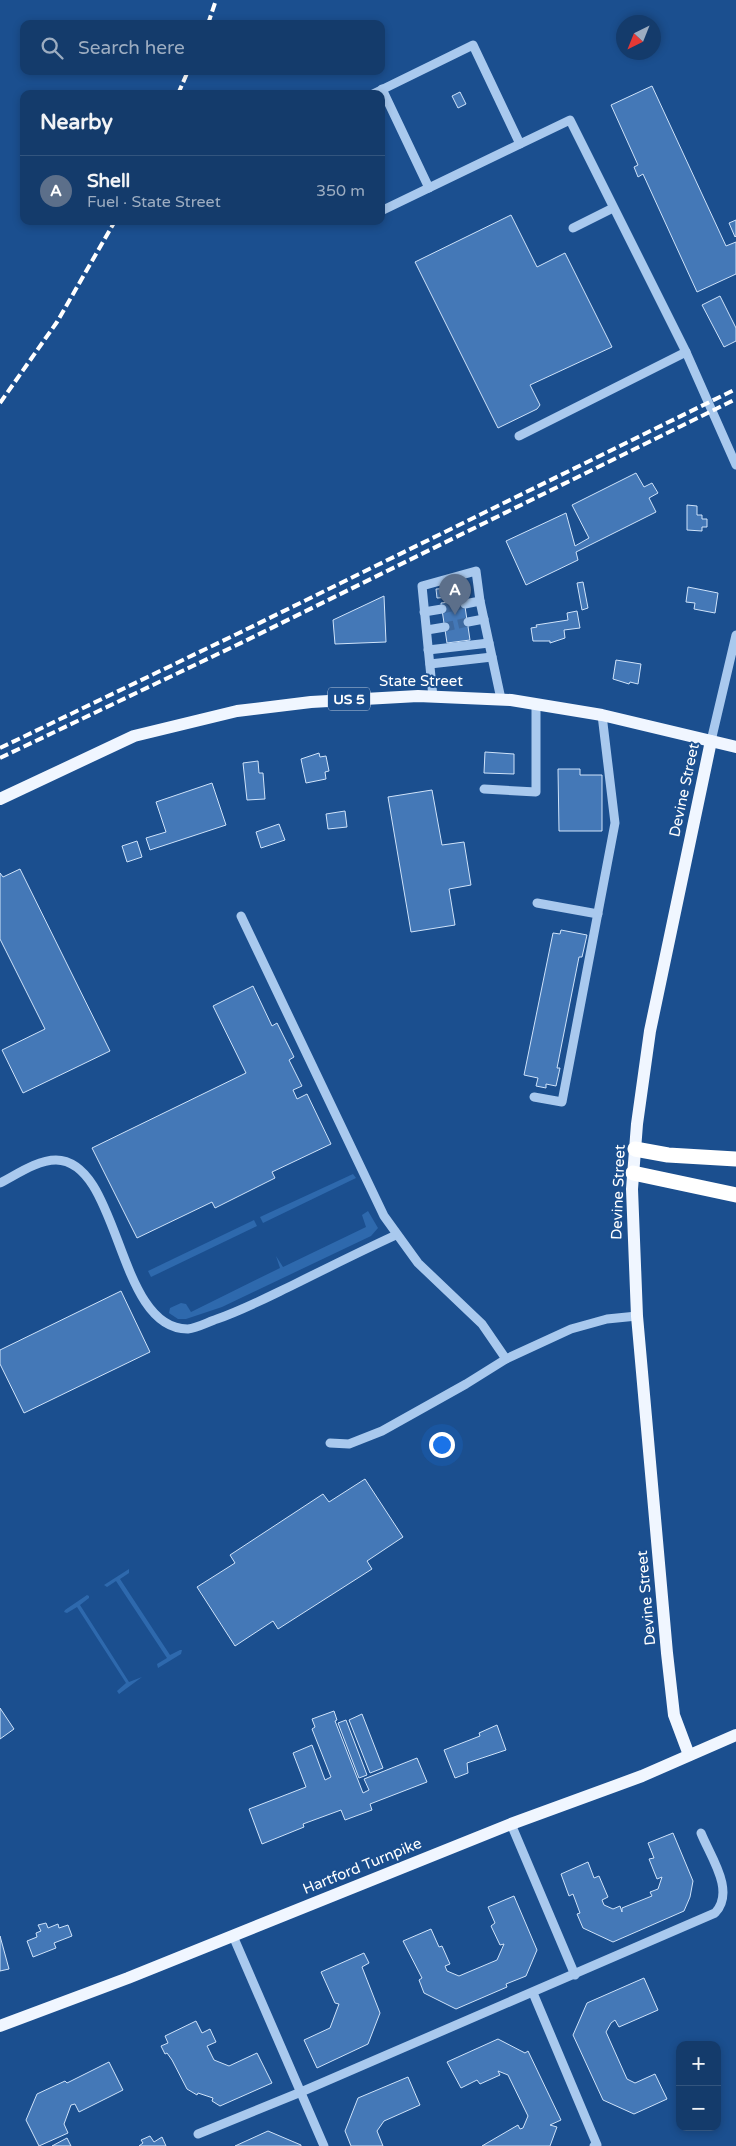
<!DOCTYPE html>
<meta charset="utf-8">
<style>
:root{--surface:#143b6b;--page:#214673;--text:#f1f3f6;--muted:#9dadc1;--line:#33557e;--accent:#8c9099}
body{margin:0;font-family:"Varela Round",sans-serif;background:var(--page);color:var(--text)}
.controls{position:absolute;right:15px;bottom:15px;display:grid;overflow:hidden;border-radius:10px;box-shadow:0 2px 8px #0003}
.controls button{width:45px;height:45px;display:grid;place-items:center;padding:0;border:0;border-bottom:1px solid var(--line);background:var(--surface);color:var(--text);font:25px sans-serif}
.compass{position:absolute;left:616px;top:15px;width:45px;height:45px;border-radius:50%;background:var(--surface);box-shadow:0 2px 8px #0003;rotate:223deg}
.you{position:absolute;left:441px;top:1444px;width:18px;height:18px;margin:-12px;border:4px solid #fff;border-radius:50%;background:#1a73e8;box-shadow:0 0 0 8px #1a73e833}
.badge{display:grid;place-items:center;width:32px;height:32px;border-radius:50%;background:var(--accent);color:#fff;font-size:16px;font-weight:700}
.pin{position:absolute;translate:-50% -41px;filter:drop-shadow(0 1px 2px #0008)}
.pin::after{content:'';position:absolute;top:26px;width:18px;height:15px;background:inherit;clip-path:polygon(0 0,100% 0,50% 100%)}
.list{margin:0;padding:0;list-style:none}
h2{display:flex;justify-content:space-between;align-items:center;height:65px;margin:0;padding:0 20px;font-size:21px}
h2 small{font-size:16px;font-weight:400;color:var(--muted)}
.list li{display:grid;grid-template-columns:32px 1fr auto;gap:15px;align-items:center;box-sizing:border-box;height:70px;padding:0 20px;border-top:1px solid var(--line)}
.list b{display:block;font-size:19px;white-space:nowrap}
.list p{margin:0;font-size:16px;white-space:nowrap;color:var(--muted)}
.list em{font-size:16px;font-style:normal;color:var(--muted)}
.icon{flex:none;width:28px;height:28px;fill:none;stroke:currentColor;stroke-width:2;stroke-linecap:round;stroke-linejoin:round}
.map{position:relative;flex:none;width:736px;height:2146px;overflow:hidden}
.search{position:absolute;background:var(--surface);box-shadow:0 2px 8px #0003;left:20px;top:20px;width:365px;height:55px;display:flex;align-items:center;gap:12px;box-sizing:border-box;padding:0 18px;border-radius:10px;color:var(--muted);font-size:19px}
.panel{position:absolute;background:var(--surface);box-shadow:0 2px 8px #0003;left:20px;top:90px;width:365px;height:135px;border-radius:10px}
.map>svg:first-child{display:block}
</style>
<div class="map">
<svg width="736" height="2146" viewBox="0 0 736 2146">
<rect width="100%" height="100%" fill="#1b4f8f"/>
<g fill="#2e69ad">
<polygon points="353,1174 356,1178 263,1223 260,1217"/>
<polygon points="368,1211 378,1228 371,1236 222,1307 186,1319 178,1319 169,1313 170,1308 181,1303 186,1304 191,1312 280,1268 276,1256 283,1267 366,1227 362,1215"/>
<polygon points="254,1220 257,1226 151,1277 148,1271"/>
<polygon points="129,1569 129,1573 120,1579 170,1655 180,1650 182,1650 181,1654 158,1668 157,1664 167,1658 116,1581 107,1587 104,1585"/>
<polygon points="87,1595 89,1596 89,1598 80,1605 129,1682 142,1677 119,1694 117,1691 126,1683 77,1607 67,1613 64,1612 65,1610"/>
</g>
<g fill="#4478b7" stroke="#cfe3fa">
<polygon points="652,86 726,246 736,242 736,274 697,292 643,174 638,177 634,167 638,165 611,105"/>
<polygon points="460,92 466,104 458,108 452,96"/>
<polygon points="511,215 537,267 565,253 612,347 530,385 540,405 537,409 498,428 415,262"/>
<polygon points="736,220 736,236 735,237 729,223"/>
<polygon points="720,296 736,328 736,341 724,347 702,305"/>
<polygon points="636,473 644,487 652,483 658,493 649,498 656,512 576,552 578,560 526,585 506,541 566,513 575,546 589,538 572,505"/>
<polygon points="687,505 697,506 697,515 702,515 702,519 707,519 707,527 702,527 702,531 687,530"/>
<polygon points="583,582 588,608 582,610 577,583"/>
<polygon points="468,587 468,596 437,598 436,589"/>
<polygon points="688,587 718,593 715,613 694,609 695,603 686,602"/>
<polygon points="384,596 386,642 335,644 333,620"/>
<polygon points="464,600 470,640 447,643 441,603"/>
<polygon points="577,611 580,628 564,630 565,638 550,643 550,641 533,641 531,628 537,627 536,625 568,620 567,613"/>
<polygon points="616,660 641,664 638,684 630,682 629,684 613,679"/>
<polygon points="485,752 514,754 514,774 484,773"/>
<polygon points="319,753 320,757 326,756 329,771 325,772 326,779 306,783 301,759"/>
<polygon points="258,761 259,773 263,773 265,799 247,800 243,763"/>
<polygon points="558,769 580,769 580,775 602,775 602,831 559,831"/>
<polygon points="212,783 226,825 150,850 146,838 166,832 156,802"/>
<polygon points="432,790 442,845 464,842 471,885 449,889 455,925 411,932 388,797"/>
<polygon points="345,811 347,827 328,829 326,814"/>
<polygon points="279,824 285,840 261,848 256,832"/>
<polygon points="137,841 142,857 127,862 122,846"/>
<polygon points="20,869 110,1051 23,1093 2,1050 45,1029 0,939 0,873 3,877"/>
<polygon points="561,930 587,935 582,957 579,957 557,1068 560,1068 556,1086 546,1084 546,1088 536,1086 538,1078 524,1075 553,933 560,934"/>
<polygon points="253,986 272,1026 277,1023 294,1057 289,1060 302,1086 293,1090 297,1099 307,1094 331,1144 272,1172 275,1178 215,1208 212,1202 137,1238 92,1148 246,1073 213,1006"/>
<polygon points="121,1291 150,1352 24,1413 0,1364 0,1350"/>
<polygon points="365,1479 403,1537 367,1561 372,1569 278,1629 273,1621 235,1646 197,1587 235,1563 230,1555 323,1494 329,1502"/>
<polygon points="0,1708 14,1729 0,1739"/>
<polygon points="334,1711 337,1720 335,1721 363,1793 369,1790 364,1779 417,1758 427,1782 370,1804 372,1810 345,1820 341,1810 303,1824 304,1827 262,1844 249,1809 306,1787 293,1753 312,1745 325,1780 331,1777 312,1729 315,1727 312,1719"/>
<polygon points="362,1714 383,1768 370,1773 349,1720"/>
<polygon points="346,1720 367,1775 359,1778 338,1723"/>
<polygon points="497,1725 506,1750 467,1763 468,1773 455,1778 444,1750 480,1736 479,1733"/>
<polygon points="673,1833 693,1881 690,1897 684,1911 613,1942 583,1928 577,1914 580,1913 573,1894 569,1896 561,1874 588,1862 594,1878 599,1876 608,1897 602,1900 604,1905 613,1909 620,1906 622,1912 622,1908 652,1896 650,1892 658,1889 662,1877 657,1879 649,1859 654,1858 648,1843"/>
<polygon points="514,1896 537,1950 526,1976 506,1984 507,1987 456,2009 424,1993 419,1980 422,1978 403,1941 431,1929 439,1947 442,1946 450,1964 445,1966 447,1971 459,1976 497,1960 504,1944 500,1945 491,1926 495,1923 488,1907"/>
<polygon points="46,1923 48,1928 58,1924 59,1928 68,1925 72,1936 54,1943 56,1948 33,1957 27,1941 37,1937 36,1933 41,1931 38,1925"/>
<polygon points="0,1936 9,1969 0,1971"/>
<polygon points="364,1953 369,1963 362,1967 380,2013 368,2044 317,2068 304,2040 330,2028 339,2004 335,2003 321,1972"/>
<polygon points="644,1978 658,2010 619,2027 615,2020 611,2023 606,2032 627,2079 635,2083 655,2074 667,2099 634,2114 603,2100 573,2035 587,2003"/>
<polygon points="196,2021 202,2033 210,2029 216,2042 207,2046 214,2060 229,2066 257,2053 272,2083 220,2106 212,2101 213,2098 198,2093 197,2095 187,2089 172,2060 167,2053 165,2054 161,2046 168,2043 165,2036"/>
<polygon points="498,2039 525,2053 528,2051 561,2120 550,2125 557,2127 550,2146 482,2146 518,2125 520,2129 523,2128 528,2116 508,2075 498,2071 500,2075 480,2084 477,2080 461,2088 447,2062"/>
<polygon points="109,2062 123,2090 79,2112 75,2104 71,2105 64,2124 68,2133 39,2146 26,2120 37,2094 65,2081 67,2083"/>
<polygon points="408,2077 420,2105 384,2121 377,2131 383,2146 351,2146 345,2131 358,2098"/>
<polygon points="268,2131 301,2145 301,2146 235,2146"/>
<polygon points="150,2136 154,2142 162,2137 166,2146 139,2146 143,2143 141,2140"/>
<polygon points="67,2138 71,2146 52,2146"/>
</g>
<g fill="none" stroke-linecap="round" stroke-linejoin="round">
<g stroke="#3d69a0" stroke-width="9" stroke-dasharray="9 4.5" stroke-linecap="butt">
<polyline points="442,609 465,604"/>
<polyline points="445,627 468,622"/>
</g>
<g stroke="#a9c9ee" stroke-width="9">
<polyline points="382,89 429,188"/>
<polyline points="373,94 473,45 520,144 570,120 686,352 736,465"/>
<polyline points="381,211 520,144"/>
<polyline points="573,228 613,208"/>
<polyline points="519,436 686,352"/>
<polyline points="465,604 480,601"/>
<polyline points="424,612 442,609"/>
<polyline points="468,622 484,619"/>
<polyline points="427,630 445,627"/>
<polyline points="428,650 489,643"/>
<polyline points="430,664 492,657"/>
<polyline points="433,697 422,586 476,571 480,601 501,699"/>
<polyline points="711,741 736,635"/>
<polyline points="484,789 536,792 536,704"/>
<polyline points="537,903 598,914"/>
<polyline points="241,916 384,1216 418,1263 482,1324 506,1359"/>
<polyline points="534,1097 562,1102 615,823 602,715"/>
<path d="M 0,1183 C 16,1175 37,1160 56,1160 C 121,1161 116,1330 188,1329 C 197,1328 208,1322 217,1319 C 243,1310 268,1297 293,1285 C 327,1268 361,1251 396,1235"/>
<polyline points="330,1443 349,1444 382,1431 466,1384 506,1359 571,1329 607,1319 637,1316"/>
<polyline points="511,1824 575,1975"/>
<polyline points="233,1936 324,2146"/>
<polyline points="533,1993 597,2145 594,2146"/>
<path d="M 198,2134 L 301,2092 L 715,1913 C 736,1891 710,1856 701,1833"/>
</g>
<g stroke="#f0f6ff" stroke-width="12">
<polyline points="0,799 134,736 237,711 311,702 418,696 511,700 602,715 736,747"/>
<polyline points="689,1755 674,1715 667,1653 637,1316 632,1189 637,1124 650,1031 711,741"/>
<polyline points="0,2026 128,1978 511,1824 642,1776 736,1735"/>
</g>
<g stroke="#fff" stroke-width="15">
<polyline points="635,1149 668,1155 736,1159"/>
<polyline points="633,1173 736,1195"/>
</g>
<g stroke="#fff" stroke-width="4" stroke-dasharray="9 4" stroke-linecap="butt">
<polyline points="208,24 216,0"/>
<polyline points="178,94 188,71"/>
<polyline points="0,403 57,322 115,221"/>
<polyline points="0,748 239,633 736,389"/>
<polyline points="0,758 243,642 736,399"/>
</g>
</g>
<g text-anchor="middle" stroke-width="4" stroke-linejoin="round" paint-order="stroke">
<rect fill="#1b4f8f" stroke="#bbcadd" stroke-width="1" x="328" y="687.5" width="42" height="23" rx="4"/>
<g font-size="14" font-weight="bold" fill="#fff">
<text x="349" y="704">US 5</text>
</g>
<g font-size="15" fill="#fff" stroke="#1b4f8f">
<text x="421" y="686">State Street</text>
<text transform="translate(684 790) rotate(-78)" y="5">Devine Street</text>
<text transform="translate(618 1192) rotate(-88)" y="5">Devine Street</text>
<text transform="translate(646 1598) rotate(-95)" y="5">Devine Street</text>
<text transform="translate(362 1866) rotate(-22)" y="5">Hartford Turnpike</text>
</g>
</g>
</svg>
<div class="controls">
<button>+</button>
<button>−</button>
</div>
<svg class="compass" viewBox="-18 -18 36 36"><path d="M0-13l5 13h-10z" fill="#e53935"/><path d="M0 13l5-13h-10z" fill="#9dadc1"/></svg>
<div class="you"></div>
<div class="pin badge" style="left:455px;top:615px;background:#5c6f8a">A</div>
<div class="search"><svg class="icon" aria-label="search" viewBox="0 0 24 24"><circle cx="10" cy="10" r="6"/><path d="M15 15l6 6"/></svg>Search here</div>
<section class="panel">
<h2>Nearby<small></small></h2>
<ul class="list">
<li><span class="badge" style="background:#5c6f8a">A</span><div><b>Shell</b><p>Fuel · State Street</p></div><em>350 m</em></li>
</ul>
</section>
</div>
